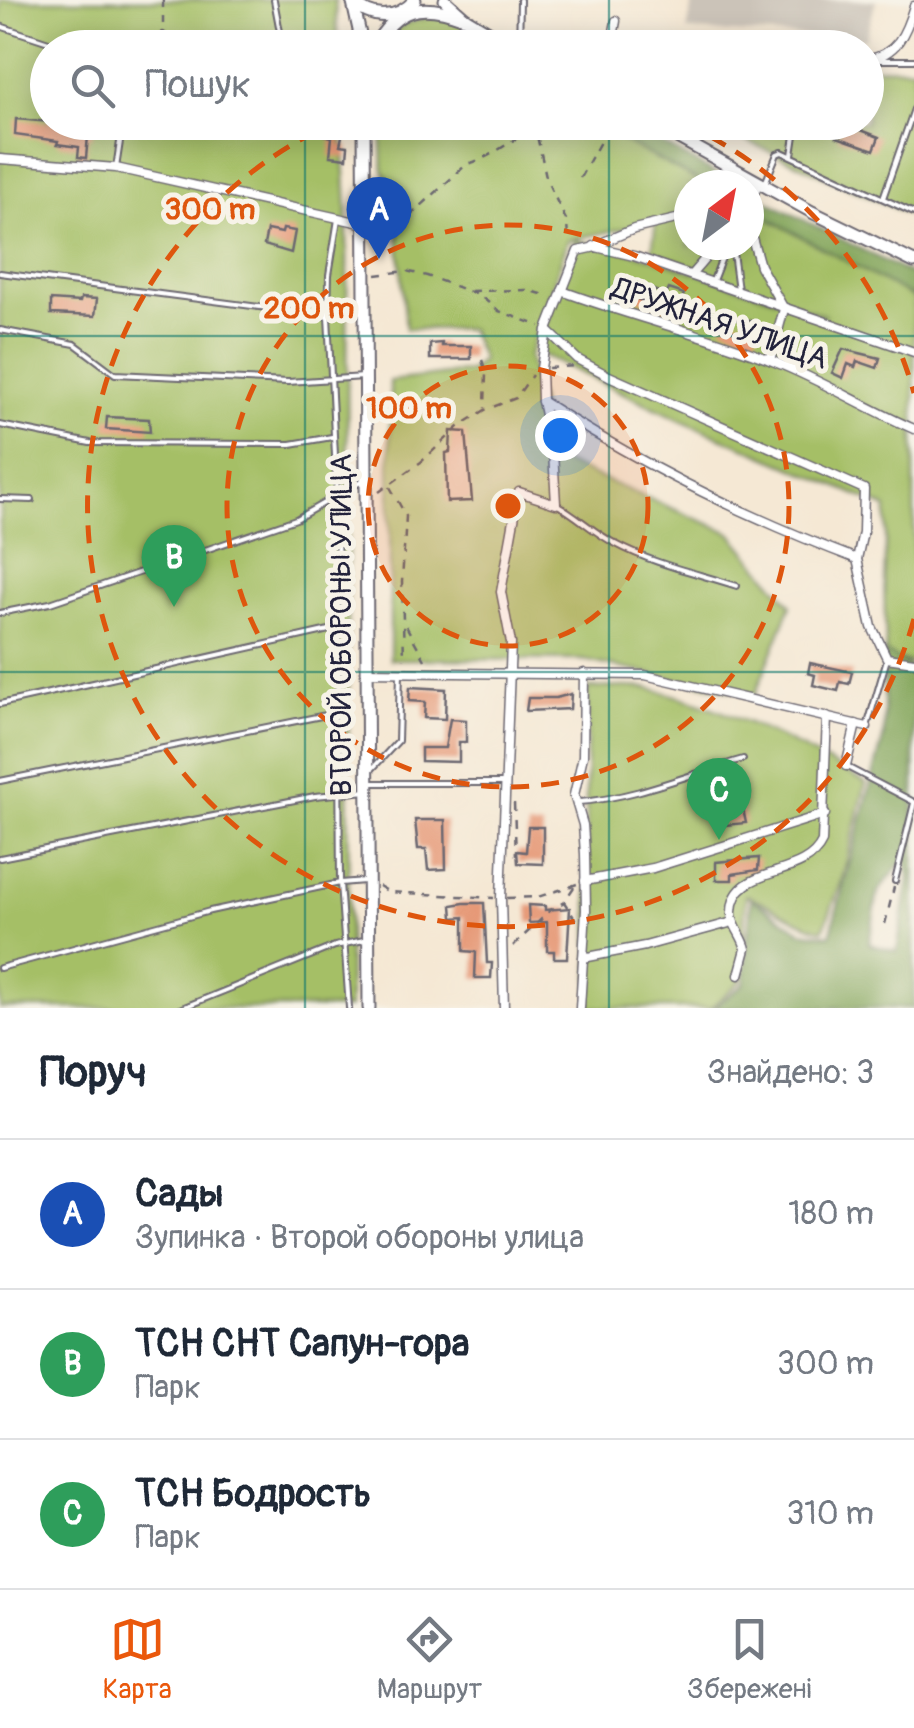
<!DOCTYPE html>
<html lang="uk">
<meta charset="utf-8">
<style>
:root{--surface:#fff;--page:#f2f2f3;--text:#1f2937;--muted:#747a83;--line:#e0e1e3;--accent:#ea580c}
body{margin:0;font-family:Pangolin,sans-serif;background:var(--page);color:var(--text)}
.compass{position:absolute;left:674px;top:170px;width:90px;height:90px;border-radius:50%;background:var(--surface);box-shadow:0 5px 25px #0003;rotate:32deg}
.you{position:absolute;left:560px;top:435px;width:35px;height:35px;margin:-25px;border:8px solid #fff;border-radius:50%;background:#1a73e8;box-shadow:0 0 0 15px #1a73e833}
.badge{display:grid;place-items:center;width:65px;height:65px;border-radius:50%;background:var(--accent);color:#fff;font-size:32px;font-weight:700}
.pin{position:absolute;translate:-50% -82px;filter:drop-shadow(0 2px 5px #0008)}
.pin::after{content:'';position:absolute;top:52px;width:35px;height:30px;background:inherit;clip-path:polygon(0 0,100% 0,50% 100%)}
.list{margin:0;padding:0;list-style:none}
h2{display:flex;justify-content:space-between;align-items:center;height:130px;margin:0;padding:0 40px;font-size:42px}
h2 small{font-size:32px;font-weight:400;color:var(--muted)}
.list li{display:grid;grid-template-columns:65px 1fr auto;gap:30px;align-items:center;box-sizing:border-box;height:150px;padding:0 40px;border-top:2px solid var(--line)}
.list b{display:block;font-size:38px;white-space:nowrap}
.list p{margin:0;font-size:32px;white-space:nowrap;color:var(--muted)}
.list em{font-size:32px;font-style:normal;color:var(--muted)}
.icon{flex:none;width:55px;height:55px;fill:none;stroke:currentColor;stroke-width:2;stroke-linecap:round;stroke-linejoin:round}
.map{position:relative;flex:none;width:914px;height:1008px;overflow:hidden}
.search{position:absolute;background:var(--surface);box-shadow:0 5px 25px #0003;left:30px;right:30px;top:30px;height:110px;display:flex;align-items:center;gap:25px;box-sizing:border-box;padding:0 35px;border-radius:55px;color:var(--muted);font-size:38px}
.sheet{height:580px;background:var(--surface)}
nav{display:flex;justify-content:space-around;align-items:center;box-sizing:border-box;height:140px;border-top:2px solid var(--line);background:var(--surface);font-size:28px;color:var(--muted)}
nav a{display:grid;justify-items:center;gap:5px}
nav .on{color:var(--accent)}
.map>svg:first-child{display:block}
</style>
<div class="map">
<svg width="914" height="1008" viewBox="0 0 914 1008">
<rect width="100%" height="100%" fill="#f7f3e8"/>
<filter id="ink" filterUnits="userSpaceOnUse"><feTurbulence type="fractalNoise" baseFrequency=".01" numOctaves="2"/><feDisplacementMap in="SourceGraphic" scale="20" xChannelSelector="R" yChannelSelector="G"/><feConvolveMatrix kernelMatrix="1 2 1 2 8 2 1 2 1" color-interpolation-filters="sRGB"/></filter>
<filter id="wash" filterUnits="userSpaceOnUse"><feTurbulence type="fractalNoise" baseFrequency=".0048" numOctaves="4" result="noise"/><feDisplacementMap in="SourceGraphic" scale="40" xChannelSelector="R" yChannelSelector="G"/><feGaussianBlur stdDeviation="2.25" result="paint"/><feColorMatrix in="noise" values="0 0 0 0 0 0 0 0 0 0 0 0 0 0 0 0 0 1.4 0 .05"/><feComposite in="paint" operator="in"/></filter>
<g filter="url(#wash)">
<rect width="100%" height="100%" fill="#f5e8d4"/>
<polygon fill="#cbc3b8" points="693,0 876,0 866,39 687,31"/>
<g fill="#a5bf66" stroke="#647050" stroke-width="2.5">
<polygon points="0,0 335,0 338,47 48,48 48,122 342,123 347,206 349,1008 0,1008"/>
<path d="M 442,16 L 476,30 L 506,48 L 381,48 C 394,22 416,19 442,16 Z"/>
<polygon points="867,67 914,68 914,217 736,136 714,123 866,122"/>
<polygon points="381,123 589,123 706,185 689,185 689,245 749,245 749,208 914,298 914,664 886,656 884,578 887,508 683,421 538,353 541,335 575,240 643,255 826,316 652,251 656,222 568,240 529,356 552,458 731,533 791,605 755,695 582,660 390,659 390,381 470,371 482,360 469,329 406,329 395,194 383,170"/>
<path d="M 588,688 C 608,688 632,685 651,689 C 720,705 805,748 866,783 L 841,884 L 823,930 C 795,923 773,905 746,895 L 740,982 L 710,1008 L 590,1008 L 586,796 Z"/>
</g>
<g fill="#84a65b" stroke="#53644b" stroke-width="2.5" fill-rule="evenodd">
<polygon points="589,123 624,123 736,185 706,185"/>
<polygon points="749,192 914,276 914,298 749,208"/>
<path d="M 884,651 L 914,670 L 914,1008 L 713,1008 L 744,984 L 751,898 L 801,931 L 830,935 L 884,735 ZM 906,858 L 909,877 L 897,952 L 869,944 L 878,892 Z"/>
</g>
<g id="blocks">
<g fill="#e69977">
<polygon points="16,119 51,122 81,130 82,122 95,122 92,137 88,136 86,158 78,157 79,147 57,144 58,141 15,135"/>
<polygon points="322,123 344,127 340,145 348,146 347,158 330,156 332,137 320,134"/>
<polygon points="843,123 879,137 874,150 837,137"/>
<polygon points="283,229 295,231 291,253 264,245 267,230 282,233"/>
<polygon points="641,285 666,295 669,289 684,294 680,304 671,301 668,311 635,298"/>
<polygon points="81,298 97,299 95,316 51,314 51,300 80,302"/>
<polygon points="726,316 743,322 745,318 761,325 755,340 722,327"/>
<polygon points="442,343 442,346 471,346 471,359 430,359 430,344"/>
<polygon points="843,349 880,358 877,368 857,361 855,367 848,364 843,378 832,373"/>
<polygon points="107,417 149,419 150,432 106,429"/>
<polygon points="451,431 466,432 472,501 447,502 446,453 450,452"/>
<polygon points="810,663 852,672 849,684 840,682 838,691 813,685 815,675 808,673"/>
<polygon points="410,687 446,689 445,719 424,718 425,702 409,701"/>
<polygon points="571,694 570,709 526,711 528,698 556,698"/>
<polygon points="450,719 466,720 466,742 459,742 459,762 421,761 421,748 445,748"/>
<polygon points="735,785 739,794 733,810 743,809 746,823 726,825 721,789"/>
<polygon points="415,820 445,820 446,869 428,870 426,849 418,849"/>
<polygon points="528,827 543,827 543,864 518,863 517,851 526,852"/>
<polygon points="759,858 758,870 732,874 732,880 716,880 716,862"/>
<polygon points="464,903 484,903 487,963 492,963 491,978 475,978 476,952 464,951 464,917 453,918 452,905"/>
<polygon points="528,905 545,906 545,910 570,908 567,958 554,958 554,951 547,951 547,922 529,923"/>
</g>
</g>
</g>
<g filter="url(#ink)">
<use href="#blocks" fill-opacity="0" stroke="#6c6771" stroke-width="2.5"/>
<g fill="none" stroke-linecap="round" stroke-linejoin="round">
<g stroke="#6c6771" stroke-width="8">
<g id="service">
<polyline points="274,0 283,48"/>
<polyline points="0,26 67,48"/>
<polyline points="151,48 163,35"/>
<polyline points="519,48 520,0"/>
<polyline points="879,60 914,60"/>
<polyline points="792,155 797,122"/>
<polyline points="116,168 123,122"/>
<polyline points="766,181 777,154 782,152 914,213"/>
<polyline points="883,198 914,109"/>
<polyline points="338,219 329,275 328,316 337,495 340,883 349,1008"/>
<polyline points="732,245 738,290"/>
<polyline points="0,273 328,316"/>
<polyline points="712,283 727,245"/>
<polyline points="0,330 75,344 115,374 288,382 364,377"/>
<polyline points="0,425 90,443 291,444 332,437"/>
<polyline points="0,499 32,500"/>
<path d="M 556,504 C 578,516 594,533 616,544 C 653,564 697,573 737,586"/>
<polyline points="0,613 50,603 296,519 364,480"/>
<polyline points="0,704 338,628"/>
<polyline points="867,727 887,659"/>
<polyline points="847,767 914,802"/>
<polyline points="373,768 398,741 400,673"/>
<polyline points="0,781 341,712"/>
<polyline points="372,783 502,783"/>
<path d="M 579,802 C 635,798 690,774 743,759"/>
<polyline points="0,858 315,796 367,791"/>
<polyline points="895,881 914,803"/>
<polyline points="0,968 210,911 340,883 365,881"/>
<polyline points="182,1008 335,946 364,940"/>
</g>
</g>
<g stroke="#6c6771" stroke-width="11">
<g id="minor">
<polyline points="611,48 616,21"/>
<polyline points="691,48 714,44 742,48"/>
<path d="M 866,60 C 897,55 906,33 914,6"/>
<polyline points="0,159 116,168 365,224"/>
<polyline points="749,207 758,183"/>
<polyline points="749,227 760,266 784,309 770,360"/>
<polyline points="594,246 634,229 689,216"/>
<polyline points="691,275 717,245"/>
<path d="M 562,291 C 632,317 706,334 775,362 C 823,381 866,408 914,429"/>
<polyline points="547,330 577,359 609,376 864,489 863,532 857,559 872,627 887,658 914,662"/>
<path d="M 542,401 C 640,464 748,518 857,559"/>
<polyline points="366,672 645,675 867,727"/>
<polyline points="846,766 856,724"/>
<polyline points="585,881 653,868 825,814"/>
<polyline points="583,958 645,946 733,922"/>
<path d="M 739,975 L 746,949 C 743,935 731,925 732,912 C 733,864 804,881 822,842 L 827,717"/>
<polyline points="504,1008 501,898 511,643 501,592 519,492 556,504 553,452 542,401 541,368 547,330 578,251 596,247 634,256 914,352"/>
<polyline points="580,1008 586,910 585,854 583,825 574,795 583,756 584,673"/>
</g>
</g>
<g stroke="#6c6771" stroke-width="15">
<g id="primary">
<polyline points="445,0 465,18 515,48"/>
<path d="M 352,1 C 371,20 396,21 415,0"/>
<polyline points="353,3 363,48"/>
<path d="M 373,48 C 397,7 420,1 465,18"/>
<polyline points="364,122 369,1008"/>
<polyline points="650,122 812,212 914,262"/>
</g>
</g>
<g stroke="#6c6771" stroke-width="2.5" stroke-dasharray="8 8" stroke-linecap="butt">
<polyline points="163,0 163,29"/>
<polyline points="534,122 547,181 567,222 568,240"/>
<polyline points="580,178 611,122"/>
<path d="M 398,227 L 467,164 C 498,156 519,131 550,122"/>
<polyline points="376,275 406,271 427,276 479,295 499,311 540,326"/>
<polyline points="471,291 528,290 545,295"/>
<polyline points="482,360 486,372 485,408"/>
<polyline points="548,368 574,366"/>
<polyline points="390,487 406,516 402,582 404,659"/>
<polyline points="379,492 421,462 460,426 485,410 516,398 532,375"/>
<polyline points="406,626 425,660"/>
<polyline points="514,803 516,856"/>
<polyline points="379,886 389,892 494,898"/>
<polyline points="574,887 564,902 577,922"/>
<polyline points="507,898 538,897 577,884"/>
<polyline points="885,924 894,887"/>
<polyline points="513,946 552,909 564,902"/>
</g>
<use href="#service" stroke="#fff" stroke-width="4"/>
<use href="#minor" stroke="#fff" stroke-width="8"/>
<use href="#primary" stroke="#fff" stroke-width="11"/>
</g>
</g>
<path fill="none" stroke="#0f766e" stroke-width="2.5" stroke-opacity="0.55" d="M 305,0 L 305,48M 609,0 L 609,48M 305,122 L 305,1008M 609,122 L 609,1008M 0,336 L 914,336M 0,672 L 914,672"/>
<circle cx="508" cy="506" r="140" fill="#de560e" fill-opacity=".12"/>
<g fill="none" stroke="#de560e" stroke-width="5" stroke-dasharray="18 12">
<circle cx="508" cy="506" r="140"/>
<circle cx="508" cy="506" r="281"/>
<path d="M914 619A421 421 0 1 1 333 123M683 123A421 421 0 0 1 914 393"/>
</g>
<g text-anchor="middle" stroke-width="10" stroke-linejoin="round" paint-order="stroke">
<g font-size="30" fill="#22223b" stroke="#f7f3e8">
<text transform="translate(720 323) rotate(19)" y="10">ДРУЖНАЯ УЛИЦА</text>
<text transform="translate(341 625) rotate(-90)" y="10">ВТОРОЙ ОБОРОНЫ УЛИЦА</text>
</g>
</g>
<circle cx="508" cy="506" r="15" fill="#de560e" stroke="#f7f3e8" stroke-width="5"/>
<g font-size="30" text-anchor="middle" font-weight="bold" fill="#de560e" stroke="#f7f3e8" stroke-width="10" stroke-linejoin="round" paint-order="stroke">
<text x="210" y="219">300 m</text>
<text x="309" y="318">200 m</text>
<text x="409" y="418">100 m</text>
</g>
</svg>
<svg class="compass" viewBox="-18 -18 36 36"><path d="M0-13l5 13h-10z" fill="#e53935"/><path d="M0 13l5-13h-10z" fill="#747a83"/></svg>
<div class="you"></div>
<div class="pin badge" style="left:379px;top:259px;background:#1a4fb4">A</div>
<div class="pin badge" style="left:174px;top:607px;background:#2e9e5b">B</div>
<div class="pin badge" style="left:719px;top:840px;background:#2e9e5b">C</div>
<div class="search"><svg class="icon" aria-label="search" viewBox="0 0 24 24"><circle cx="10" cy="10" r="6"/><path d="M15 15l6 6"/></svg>Пошук</div>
</div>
<section class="sheet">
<h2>Поруч<small>Знайдено: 3</small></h2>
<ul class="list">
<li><span class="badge" style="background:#1a4fb4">A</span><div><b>Сады</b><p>Зупинка · Второй обороны улица</p></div><em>180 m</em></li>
<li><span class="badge" style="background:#2e9e5b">B</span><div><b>ТСН СНТ Сапун-гора</b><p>Парк</p></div><em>300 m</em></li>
<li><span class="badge" style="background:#2e9e5b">C</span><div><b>ТСН Бодрость</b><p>Парк</p></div><em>310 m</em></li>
</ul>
</section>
<nav>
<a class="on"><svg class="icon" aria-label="map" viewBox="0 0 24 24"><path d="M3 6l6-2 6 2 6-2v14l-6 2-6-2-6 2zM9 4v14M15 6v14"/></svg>Карта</a>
<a><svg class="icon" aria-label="directions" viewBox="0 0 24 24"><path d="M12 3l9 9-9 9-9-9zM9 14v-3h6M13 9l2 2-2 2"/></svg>Маршрут</a>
<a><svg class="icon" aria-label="saved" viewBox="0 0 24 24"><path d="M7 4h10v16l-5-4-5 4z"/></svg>Збережені</a>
</nav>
